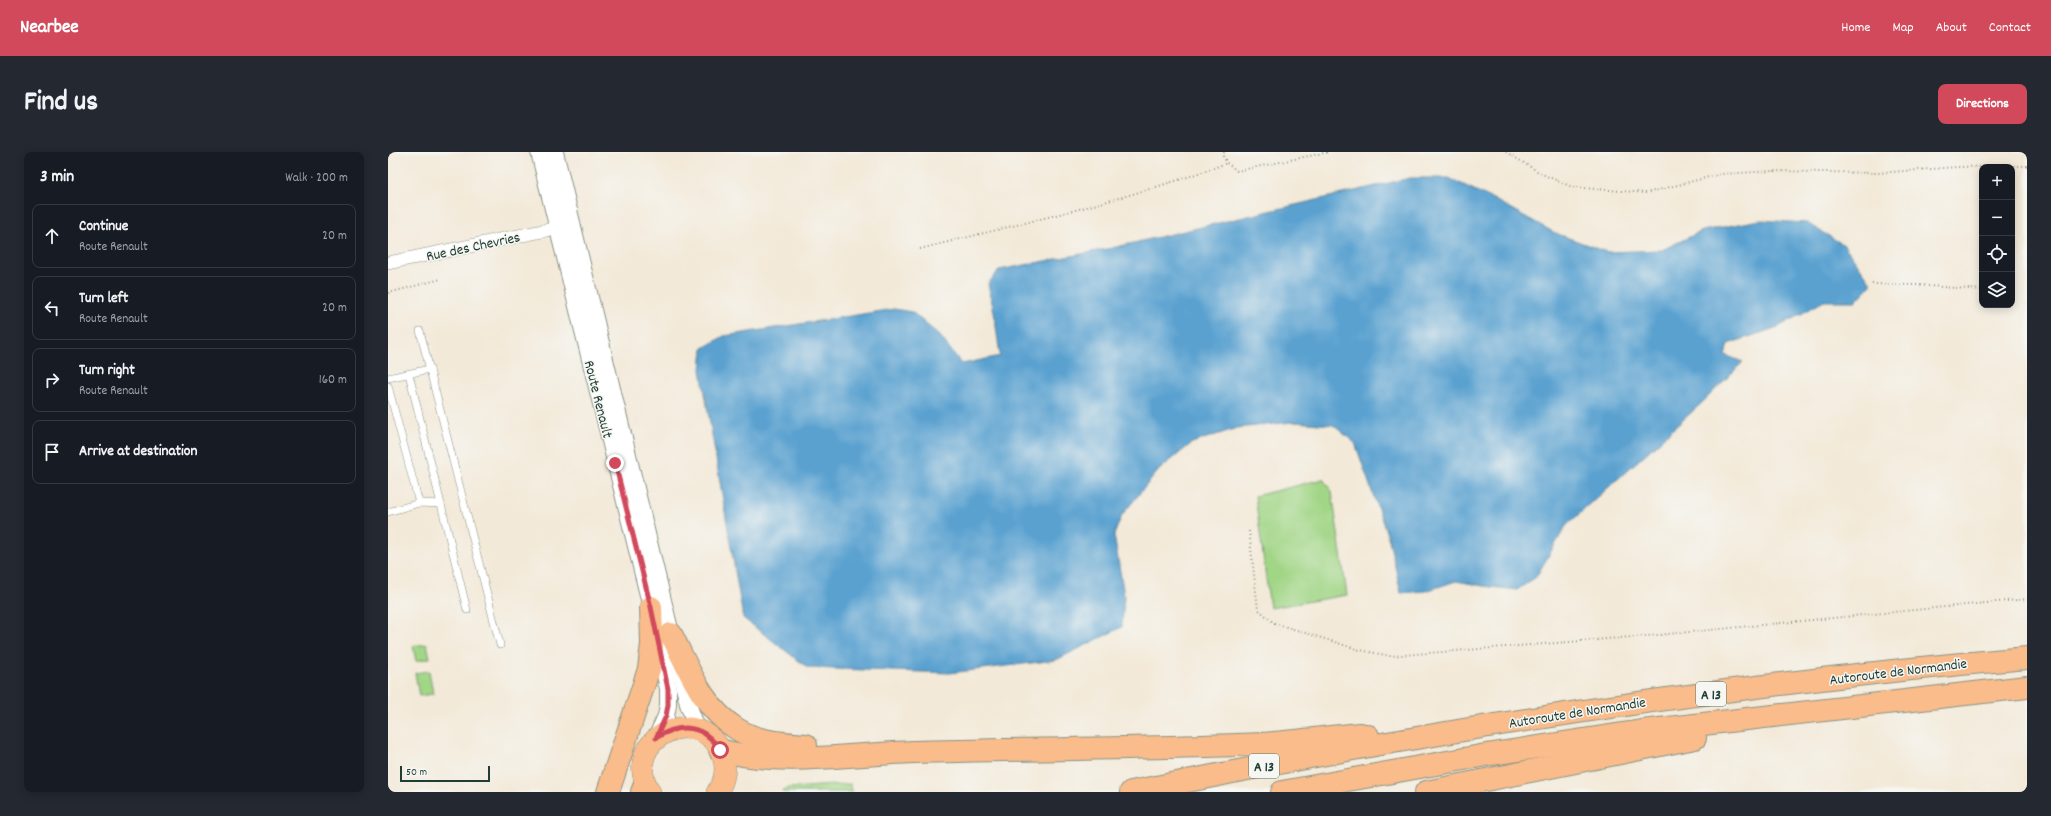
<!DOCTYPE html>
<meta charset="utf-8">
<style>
:root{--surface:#171b24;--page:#242831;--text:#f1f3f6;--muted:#9ea1a6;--line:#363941;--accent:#d1495b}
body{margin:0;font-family:Dekko,sans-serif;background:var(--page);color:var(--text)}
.controls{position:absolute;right:12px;top:12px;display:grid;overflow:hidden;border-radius:8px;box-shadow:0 2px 10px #0003}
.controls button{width:36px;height:36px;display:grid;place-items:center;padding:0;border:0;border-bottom:1px solid var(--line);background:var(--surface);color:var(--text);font:20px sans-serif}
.scale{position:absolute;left:12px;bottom:10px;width:90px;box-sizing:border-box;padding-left:4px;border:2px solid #1f3d34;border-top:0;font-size:11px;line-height:14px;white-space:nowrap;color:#1f3d34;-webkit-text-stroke:3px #f6f6f2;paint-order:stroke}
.stop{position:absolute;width:12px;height:12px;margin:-9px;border:3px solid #d1495b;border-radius:50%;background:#fff}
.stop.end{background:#d1495b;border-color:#fff;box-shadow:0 1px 4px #0008}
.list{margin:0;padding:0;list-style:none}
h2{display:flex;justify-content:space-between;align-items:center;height:52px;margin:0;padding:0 16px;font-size:17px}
h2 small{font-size:13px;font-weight:400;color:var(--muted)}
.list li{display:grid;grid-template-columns:26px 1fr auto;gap:12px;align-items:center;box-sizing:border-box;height:64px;margin:0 8px 8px;padding:0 8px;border:1px solid var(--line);border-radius:8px}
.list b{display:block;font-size:15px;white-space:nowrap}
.list p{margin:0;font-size:13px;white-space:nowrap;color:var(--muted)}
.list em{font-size:13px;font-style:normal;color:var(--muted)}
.icon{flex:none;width:22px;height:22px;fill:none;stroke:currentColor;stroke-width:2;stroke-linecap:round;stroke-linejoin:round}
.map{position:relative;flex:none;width:1639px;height:640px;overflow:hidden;border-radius:8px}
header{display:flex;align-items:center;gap:24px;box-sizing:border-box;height:56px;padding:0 20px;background:var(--accent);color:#fff}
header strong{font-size:19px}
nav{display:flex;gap:22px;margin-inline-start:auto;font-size:14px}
.intro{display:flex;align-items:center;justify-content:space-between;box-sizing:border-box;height:96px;padding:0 24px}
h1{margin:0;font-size:28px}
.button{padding:10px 18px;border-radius:8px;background:var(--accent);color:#fff;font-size:14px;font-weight:700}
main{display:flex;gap:24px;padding:0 24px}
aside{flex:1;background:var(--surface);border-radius:8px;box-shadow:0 2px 10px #0003}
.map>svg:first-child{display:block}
</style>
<header>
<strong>Nearbee</strong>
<nav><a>Home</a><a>Map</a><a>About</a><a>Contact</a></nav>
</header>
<div class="intro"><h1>Find us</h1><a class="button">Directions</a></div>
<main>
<aside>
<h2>3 min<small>Walk · 200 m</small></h2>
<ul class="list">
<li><svg class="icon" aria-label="ahead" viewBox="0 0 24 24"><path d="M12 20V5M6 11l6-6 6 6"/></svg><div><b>Continue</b><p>Route Renault</p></div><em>20 m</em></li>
<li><svg class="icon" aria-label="left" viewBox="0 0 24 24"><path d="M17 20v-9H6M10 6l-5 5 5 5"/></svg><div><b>Turn left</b><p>Route Renault</p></div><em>20 m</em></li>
<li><svg class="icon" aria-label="right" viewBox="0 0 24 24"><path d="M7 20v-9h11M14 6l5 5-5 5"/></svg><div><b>Turn right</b><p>Route Renault</p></div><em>160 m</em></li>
<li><svg class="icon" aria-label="arrive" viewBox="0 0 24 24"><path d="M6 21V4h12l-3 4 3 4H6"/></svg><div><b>Arrive at destination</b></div></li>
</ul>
</aside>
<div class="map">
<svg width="1639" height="640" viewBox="0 0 1639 640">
<rect width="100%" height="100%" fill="#f6f6f2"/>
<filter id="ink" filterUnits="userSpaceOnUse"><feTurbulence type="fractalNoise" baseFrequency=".025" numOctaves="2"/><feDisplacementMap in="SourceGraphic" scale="8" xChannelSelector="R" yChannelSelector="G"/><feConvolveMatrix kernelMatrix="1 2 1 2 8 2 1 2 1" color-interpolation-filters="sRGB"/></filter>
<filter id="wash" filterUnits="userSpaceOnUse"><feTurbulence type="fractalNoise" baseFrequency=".012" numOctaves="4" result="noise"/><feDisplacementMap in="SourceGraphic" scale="16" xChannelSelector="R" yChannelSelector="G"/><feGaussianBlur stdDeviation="0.9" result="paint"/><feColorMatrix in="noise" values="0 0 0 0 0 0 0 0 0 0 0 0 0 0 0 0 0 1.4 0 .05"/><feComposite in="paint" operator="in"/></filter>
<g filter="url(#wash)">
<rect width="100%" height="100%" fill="#f3e9d8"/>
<g fill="#a2d687" stroke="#608a5e">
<polygon points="935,327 944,340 959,443 882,456 867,344"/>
<polygon points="39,492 42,506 28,509 25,494"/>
<polygon points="41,519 45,542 31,544 27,521"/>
<polygon points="462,632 465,640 393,640 401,636"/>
</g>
<polygon fill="#5aa1d0" stroke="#3c6f82" points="1022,26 1061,26 1105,47 1167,81 1219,100 1274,98 1314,79 1372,68 1419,71 1456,93 1484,132 1468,149 1436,149 1390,175 1340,192 1337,203 1355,210 1317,248 1178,374 1148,425 1129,438 1095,434 1068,429 1038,439 1013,441 1001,388 967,291 945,273 905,270 849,276 804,291 771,318 734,363 726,383 736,443 734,475 668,508 562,521 420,516 355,466 313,218 315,196 336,184 506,157 524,160 551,183 574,212 612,204 606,160 600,132 611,118 724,96"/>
</g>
<g filter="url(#ink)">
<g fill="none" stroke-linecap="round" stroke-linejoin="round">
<g stroke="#899386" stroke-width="8">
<g id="service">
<polyline points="32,179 112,493"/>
<polyline points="21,222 79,458"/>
<polyline points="0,226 42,217"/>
<polyline points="0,234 31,351"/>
<polyline points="0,360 31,351 53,352"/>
</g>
</g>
<g stroke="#899386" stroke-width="14">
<polyline id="minor" points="0,111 169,76"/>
</g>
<g stroke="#899386" stroke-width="18">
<g id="tertiary">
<polyline points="151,0 263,455 280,537 280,553 278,564 268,586"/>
<polyline points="167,0 300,552 310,579"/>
</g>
</g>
<g stroke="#899386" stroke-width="22">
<path id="primary" d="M 262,640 C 229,585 316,547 335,605 C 339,617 336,630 329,640"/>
</g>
<g stroke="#899386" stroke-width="24">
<g id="motorway">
<path d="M 283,482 C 300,515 315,557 349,577 C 369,590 395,591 418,593"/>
<path d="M 332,598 C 391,615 464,602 525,600 C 641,597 757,597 873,592 C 906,590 939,585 972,582 L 980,584"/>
<polyline points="220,640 261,517 264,492 263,455"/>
<polyline points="254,640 257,632"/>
<path d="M 743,640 C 832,623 921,604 1011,589 C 1219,553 1429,524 1639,506"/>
<polyline points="894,640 1098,603 1254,579 1639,535"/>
<polyline points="1038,640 1307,586"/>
</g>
</g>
<g stroke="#899386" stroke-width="2" stroke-dasharray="1 3" stroke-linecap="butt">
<polyline points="836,0 835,4 839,11 849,19 940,0"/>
<polyline points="1118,0 1154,22 1184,35 1258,41 1333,22 1384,19 1490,21 1569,15 1639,14"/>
<path d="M 532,97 C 635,71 739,48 839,11"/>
<polyline points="1484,132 1528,133 1594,138"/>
<polyline points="0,141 53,127"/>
<polyline points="861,379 870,457 886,471 972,498 1002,504 1270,483 1639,447"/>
</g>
<use href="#service" stroke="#fff" stroke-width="7"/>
<use href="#minor" stroke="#fff" stroke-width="13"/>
<use href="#tertiary" stroke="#fff" stroke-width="16"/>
<use href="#primary" stroke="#f9bc8a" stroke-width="21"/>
<use href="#motorway" stroke="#f9bc8a" stroke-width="22"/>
</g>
</g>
<g fill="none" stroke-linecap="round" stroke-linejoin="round" filter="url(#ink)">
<path stroke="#d1495b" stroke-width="5" d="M 227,311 L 263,455 L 280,537 L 280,553 L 278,564 L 268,586 C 293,570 316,573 332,598"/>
</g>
<g text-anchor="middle" stroke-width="3" stroke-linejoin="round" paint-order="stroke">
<g fill="#f6f6f2" stroke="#60746d" stroke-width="1">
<rect x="1308" y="530" width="30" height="24" rx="3"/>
<rect x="861" y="602" width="30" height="24" rx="3"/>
</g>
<g font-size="14" font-weight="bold" fill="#1f3d34">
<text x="1323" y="547">A 13</text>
<text x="876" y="619">A 13</text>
</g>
<g font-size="15" fill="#1f3d34" stroke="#f6f6f2">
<text transform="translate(85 94) rotate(-12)" y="5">Rue des Chevries</text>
<text transform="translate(211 247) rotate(76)" y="5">Route Renault</text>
<text transform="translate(1510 519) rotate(-7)" y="5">Autoroute de Normandie</text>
<text transform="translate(1189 560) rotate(-9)" y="5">Autoroute de Normandie</text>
</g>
</g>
</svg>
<div class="controls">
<button>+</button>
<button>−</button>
<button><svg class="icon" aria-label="locate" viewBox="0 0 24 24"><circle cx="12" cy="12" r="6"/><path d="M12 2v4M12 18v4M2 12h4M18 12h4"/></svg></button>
<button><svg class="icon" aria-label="layers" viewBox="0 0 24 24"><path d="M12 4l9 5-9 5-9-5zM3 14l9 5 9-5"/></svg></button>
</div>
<div class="scale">50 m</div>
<div class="stop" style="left:332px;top:598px"></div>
<div class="stop end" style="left:227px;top:311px"></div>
</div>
</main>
